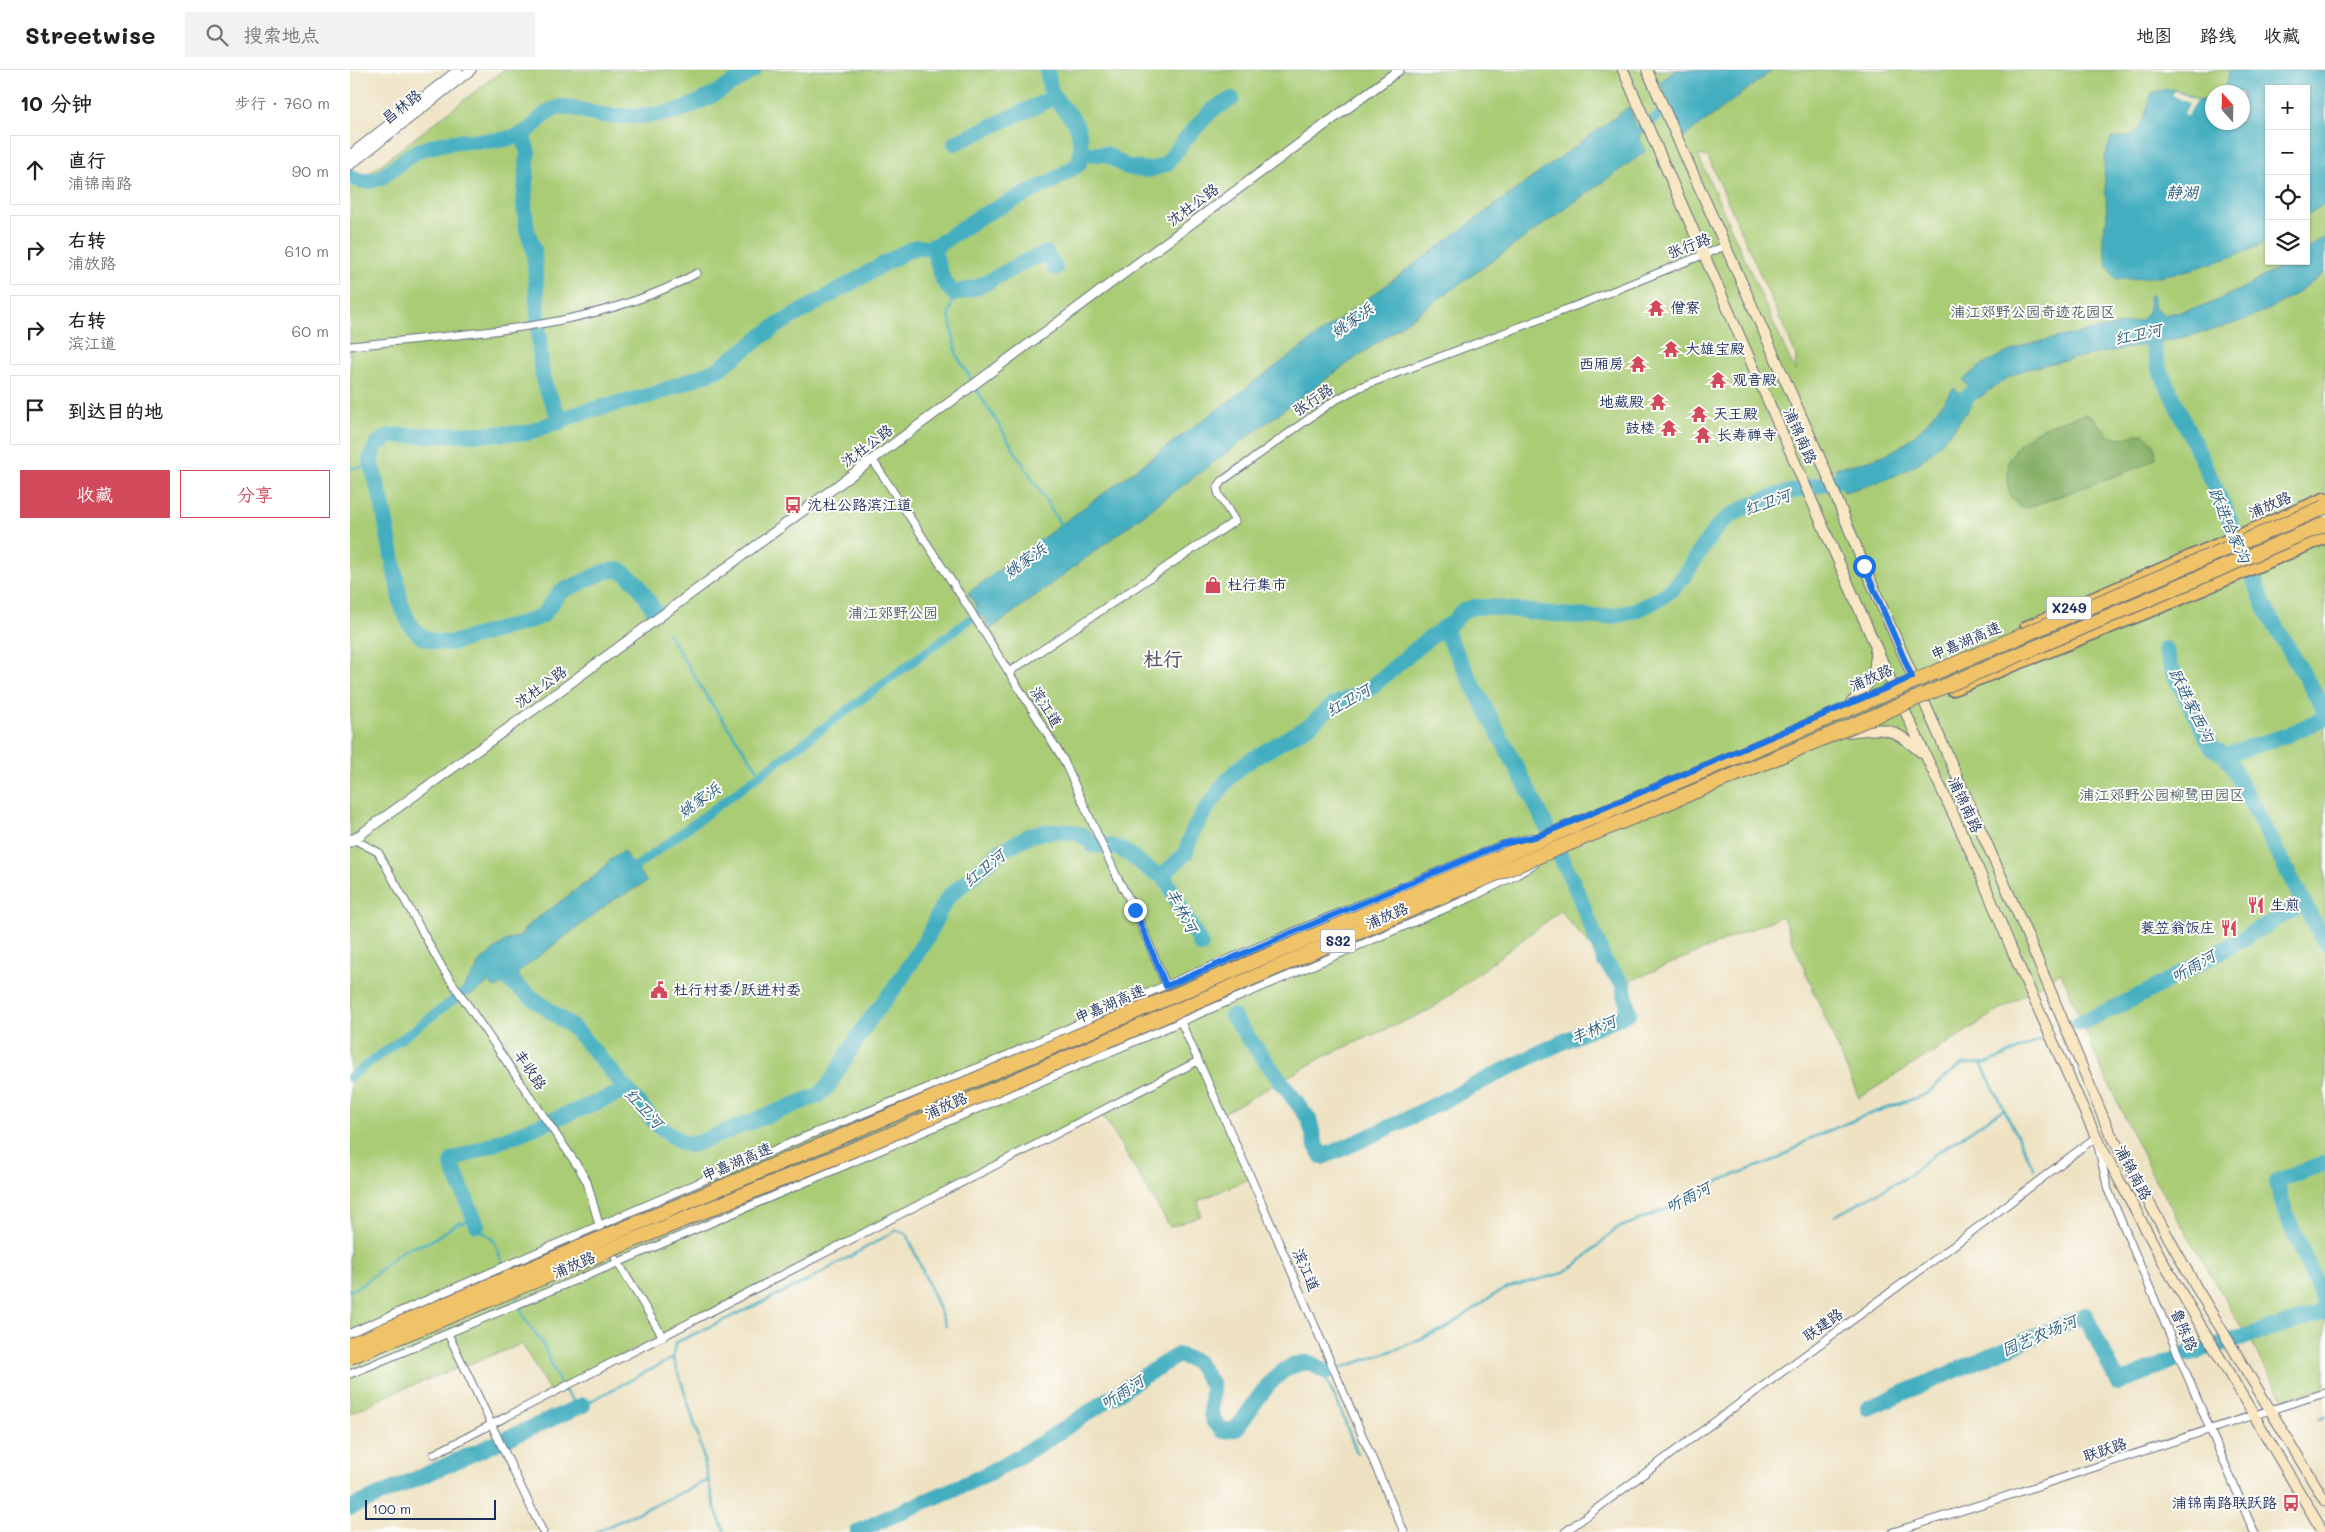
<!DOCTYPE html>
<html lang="zh">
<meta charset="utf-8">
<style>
:root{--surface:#fff;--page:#f2f2f2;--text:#202124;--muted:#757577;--line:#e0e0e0;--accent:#d1495b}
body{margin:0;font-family:Mali,"LXGW WenKai TC",sans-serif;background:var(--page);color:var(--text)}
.controls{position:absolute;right:15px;top:15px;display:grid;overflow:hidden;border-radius:0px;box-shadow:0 1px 4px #0004}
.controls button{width:45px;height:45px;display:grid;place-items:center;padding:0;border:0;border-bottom:1px solid var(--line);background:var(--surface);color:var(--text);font:25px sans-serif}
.compass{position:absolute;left:1855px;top:15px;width:45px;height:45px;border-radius:50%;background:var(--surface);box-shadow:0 1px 4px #0004;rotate:340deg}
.scale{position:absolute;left:15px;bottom:12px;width:131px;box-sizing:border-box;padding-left:5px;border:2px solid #1b2f5e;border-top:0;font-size:14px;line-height:18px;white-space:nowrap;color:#1b2f5e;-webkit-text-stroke:4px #fdfcf7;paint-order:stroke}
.stop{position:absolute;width:15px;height:15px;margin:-11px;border:4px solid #1a73e8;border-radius:50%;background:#fff}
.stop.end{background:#1a73e8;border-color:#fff;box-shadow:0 1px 5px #0008}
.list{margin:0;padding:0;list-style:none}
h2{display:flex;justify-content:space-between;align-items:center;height:65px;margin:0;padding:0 20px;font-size:21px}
h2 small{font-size:16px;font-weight:400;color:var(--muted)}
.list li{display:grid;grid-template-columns:32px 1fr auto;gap:15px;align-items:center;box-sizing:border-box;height:70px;margin:0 10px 10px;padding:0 10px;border:1px solid var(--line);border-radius:0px}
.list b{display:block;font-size:19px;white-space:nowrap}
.list p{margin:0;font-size:16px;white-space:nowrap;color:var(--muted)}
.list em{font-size:16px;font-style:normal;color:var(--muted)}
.actions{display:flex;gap:10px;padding:15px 20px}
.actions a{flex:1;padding:11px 0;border:1px solid var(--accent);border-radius:0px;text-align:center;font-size:18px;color:var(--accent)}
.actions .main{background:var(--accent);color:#fff}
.icon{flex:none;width:28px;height:28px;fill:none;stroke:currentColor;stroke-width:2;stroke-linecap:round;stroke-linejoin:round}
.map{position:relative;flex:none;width:1975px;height:1462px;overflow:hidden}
header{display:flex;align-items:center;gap:30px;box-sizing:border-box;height:70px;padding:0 25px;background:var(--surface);border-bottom:1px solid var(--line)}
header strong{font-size:24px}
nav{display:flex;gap:28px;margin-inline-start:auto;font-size:18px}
.search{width:350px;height:45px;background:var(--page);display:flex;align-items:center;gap:12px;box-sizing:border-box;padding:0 18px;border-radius:0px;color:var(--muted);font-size:19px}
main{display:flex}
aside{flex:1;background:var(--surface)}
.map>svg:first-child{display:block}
</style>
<header>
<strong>Streetwise</strong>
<div class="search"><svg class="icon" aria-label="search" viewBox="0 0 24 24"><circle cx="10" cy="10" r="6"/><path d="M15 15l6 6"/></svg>搜索地点</div>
<nav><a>地图</a><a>路线</a><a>收藏</a></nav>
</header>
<main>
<aside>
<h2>10 分钟<small>步行 · 760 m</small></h2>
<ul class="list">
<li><svg class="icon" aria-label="ahead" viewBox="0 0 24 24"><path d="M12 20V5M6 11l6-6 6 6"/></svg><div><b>直行</b><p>浦锦南路</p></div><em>90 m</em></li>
<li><svg class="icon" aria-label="right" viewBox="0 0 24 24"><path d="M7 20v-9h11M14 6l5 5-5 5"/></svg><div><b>右转</b><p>浦放路</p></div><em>610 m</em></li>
<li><svg class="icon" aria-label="right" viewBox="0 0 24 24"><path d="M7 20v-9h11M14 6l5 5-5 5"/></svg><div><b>右转</b><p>滨江道</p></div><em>60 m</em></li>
<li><svg class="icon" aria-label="arrive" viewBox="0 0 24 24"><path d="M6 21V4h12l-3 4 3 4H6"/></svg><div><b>到达目的地</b></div></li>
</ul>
<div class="actions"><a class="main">收藏</a><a>分享</a></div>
</aside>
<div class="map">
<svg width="1975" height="1462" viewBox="0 0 1975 1462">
<rect width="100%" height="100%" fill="#fdfcf7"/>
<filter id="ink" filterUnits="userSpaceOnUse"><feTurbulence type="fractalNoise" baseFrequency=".02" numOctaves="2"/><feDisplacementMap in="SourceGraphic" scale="10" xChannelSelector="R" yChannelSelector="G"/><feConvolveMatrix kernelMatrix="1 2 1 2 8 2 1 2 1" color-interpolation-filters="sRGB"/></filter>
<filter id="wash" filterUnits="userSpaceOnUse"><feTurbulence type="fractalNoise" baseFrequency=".0096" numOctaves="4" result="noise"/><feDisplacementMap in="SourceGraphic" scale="20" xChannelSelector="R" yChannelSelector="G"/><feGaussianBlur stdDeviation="1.12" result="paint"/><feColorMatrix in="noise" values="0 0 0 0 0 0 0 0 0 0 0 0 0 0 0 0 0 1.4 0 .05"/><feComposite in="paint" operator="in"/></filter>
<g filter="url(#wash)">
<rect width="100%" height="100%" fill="#eee2c3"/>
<path fill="#a9cc75" stroke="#627e6a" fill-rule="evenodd" d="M 153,0 L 1975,0 L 1975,1317 L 1934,1329 L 1805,1110 L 1751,998 L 1711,902 L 1509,1028 L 1432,846 L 1273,914 L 1210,841 L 1080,940 L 975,986 L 872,1044 L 901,1108 L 848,1131 L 851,1146 L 820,1157 L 752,1044 L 624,1107 L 200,1322 L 172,1274 L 45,1322 L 0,1344 L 0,118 ZM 1919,19 L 1956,19 L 1956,191 L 1919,191 ZM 1862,22 L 1892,22 L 1892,52 L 1862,52 ZM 1348,85 L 1358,87 L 1446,285 L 1445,301 Z"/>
<path fill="#86b066" stroke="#507062" d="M 1736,344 L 1746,350 L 1759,366 L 1773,368 L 1793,363 L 1804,374 L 1806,388 L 1794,395 L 1680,437 L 1671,438 C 1661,430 1656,420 1658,407 C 1658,402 1658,393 1660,388 C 1674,360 1709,351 1736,344 Z"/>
<g fill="#42aec0" stroke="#2e6e8f">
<polygon points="1326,0 1423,0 1334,67 1310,12"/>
<path d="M 1879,0 L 1975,0 L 1975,133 L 1956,146 L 1956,19 L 1919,19 L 1919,171 C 1872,193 1817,210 1765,209 L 1757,195 L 1752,165 L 1757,148 L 1754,91 L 1761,68 C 1795,70 1792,48 1802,23 C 1823,15 1831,21 1849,31 L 1862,28 L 1862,52 L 1892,52 L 1892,22 L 1870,22 L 1877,13 Z"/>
<path d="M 1279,37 L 1295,82 L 955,324 L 641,559 L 618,523 C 839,361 1058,198 1279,37 Z"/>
<path d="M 1975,167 L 1975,202 C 1952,221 1925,238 1897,249 C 1825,275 1745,280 1671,301 L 1652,311 L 1629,328 L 1613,310 L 1636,292 L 1677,274 L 1789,251 C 1800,244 1800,238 1799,226 L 1802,225 L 1805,238 L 1815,245 L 1857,235 L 1899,215 L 1940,191 L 1956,191 L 1956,180 Z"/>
<path d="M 1604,318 L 1622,335 C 1611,349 1600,364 1587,377 C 1563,403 1528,413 1494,422 L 1485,398 C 1503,394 1522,391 1538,383 C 1567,370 1585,342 1604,318 Z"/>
<polygon points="273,781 297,812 262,831 167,903 178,918 169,927 153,914 145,918 138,912 129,920 118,926 112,919 127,899 127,894 155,871 170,866 177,856 245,806 263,787"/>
</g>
<polygon fill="#eee2c3" points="1825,21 1846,30 1838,45 1834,44 1839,33 1822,25"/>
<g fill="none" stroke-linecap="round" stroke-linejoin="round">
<g stroke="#42aec0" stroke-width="2.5">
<polyline points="604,224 599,244 607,286 623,312"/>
<polyline points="625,317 711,455"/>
<polyline points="0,398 22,396"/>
<polyline points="317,562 359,630 411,704"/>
<polyline points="1631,993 1684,1099"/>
<polyline points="1485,1146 1557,1107 1585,1084 1654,1039"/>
<polyline points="0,1221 12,1215 53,1180 79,1172 108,1153 121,1151 144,1171 157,1204"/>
<path d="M 166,1225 C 169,1233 171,1243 176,1250 C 181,1259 189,1267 194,1276 C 201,1293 213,1331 233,1335 L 323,1288 C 334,1319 344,1349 352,1381 C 358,1409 362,1436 375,1462"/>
<polyline points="323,1288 325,1273 455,1212 547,1160 557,1164 596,1256"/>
<polyline points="991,1298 1047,1279 1098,1257 1145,1224 1163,1216 1210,1204 1226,1195 1266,1159 1334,1132 1371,1110 1430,1088 1459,1069 1511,1047 1577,1024 1595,1007 1613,994 1638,993 1692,969"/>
<polyline points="970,1299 988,1333 1007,1384"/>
<polyline points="1968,1349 1975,1347"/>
<polyline points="246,1462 356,1411"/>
</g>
<g stroke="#42aec0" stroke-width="9">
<polyline points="1278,68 1330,30"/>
<polyline points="277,803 638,536"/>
<polyline points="0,1007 117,920"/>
</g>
<g stroke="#42aec0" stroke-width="16">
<polyline points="172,64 178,83 174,135 177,160 184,180 191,296 195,316 211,352"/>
<polyline points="605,73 705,27"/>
<polyline points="731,84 756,84 777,97 799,100 816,94 838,66 862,40 882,29"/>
<path d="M 0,106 C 26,122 41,98 62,84 C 70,79 81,77 91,74 C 117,68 144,75 170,65 C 188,58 194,35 217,37 C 227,38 239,43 250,45 C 274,47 299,47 322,42 C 349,36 381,14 404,0"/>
<polyline points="582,176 593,210 604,224 630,216 676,191 696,183 705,198"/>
<polyline points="1800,263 1808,296 1877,443 1917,542 1975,641"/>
<polyline points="1599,344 1640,306"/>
<path d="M 305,542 L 287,513 L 271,500 L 256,501 L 210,522 L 192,546 L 176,552 L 101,573 L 87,572 L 72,567 L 60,555 L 51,534 L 32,432 L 20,390 L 27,374 L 39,366 L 177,363 L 232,342 L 302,325 L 367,300 L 426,256 L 553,183 L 566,177 L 577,178 L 589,174 L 629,147 L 703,111 L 729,94 C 732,78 732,62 722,48 C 716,40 707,34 702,23 C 699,17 699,7 697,0"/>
<polyline points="1815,579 1822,600 1862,678 1876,685"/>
<polyline points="1975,648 1937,665 1876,685 1975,873"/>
<polyline points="813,805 851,875"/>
<path d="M 157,909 L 226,960 L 308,1056 L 331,1072 L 341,1075 L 350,1072 L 469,1025 L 478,1016 L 515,956 L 548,913 L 577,868 L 590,840 L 599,826 L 653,780 L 680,765 L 696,762 L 716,761 L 733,765 L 743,775 C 752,776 761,775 770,779 C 786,786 795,802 813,805 L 835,784 L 843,761 L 857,738 L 878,709 L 894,694 L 960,655 L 983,635 L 1018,620 L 1075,571 L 1103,552 L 1113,541 L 1124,537 L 1141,537 C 1177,541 1214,547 1250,547 C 1277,547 1314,531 1331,510 C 1348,488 1360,457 1385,443 C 1423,421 1470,417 1511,404"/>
<path d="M 882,946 L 959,1049 L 966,1076 L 972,1087 C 1077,1044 1174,985 1279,943 L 1273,914 L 1255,892 L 1228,823 L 1184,731 L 1093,558"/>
<path d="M 1729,953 C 1804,923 1872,880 1942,840 L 1952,831"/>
<polyline points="1975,1093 1926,1111 1936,1144 1975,1234"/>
<polyline points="127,1155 102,1096 103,1090 277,1020"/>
<polyline points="1837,1284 1975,1242"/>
<polyline points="1518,1338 1735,1245 1768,1313 1824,1290"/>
<polyline points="0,1438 233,1335"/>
<path d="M 508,1462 C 552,1439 599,1423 643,1401 C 708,1367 765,1322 828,1285 L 847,1292 L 862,1315 L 861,1343 L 864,1352 L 873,1361 L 886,1359 C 904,1337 926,1290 960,1293 C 966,1294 972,1301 977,1302"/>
</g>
</g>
</g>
<g filter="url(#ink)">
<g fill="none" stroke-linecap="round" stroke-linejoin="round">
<g stroke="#656e81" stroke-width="9">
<g id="minor">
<path d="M 0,276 C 114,263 246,260 347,203"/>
<polyline points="522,389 615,532 713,689 767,807 785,840 816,915"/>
<polyline points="659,602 885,451 869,425 867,418 872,411 982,332 1010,317 1233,233 1375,176"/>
<polyline points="1,768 28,782 93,899 229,1098 237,1112 250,1158"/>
<polyline points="830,950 901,1108 1054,1462"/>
<polyline points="260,1179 313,1267"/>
<polyline points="0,1263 452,1068 644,991 816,915 1152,775 1183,767"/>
<path d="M 98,1264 C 131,1330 160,1396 193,1462"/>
<polyline points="0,1304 267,1193 1120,828 1165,806 1186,793"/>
<polyline points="84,1384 848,991"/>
<polyline points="1215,1462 1599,1179 1746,1067 1758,1120 1904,1462"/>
<path d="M 1543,1462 C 1688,1418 1830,1367 1975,1323"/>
</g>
</g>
<g stroke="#656e81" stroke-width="11">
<g id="tertiary">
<polyline points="0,85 108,0"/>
<polyline points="0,95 121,0"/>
<polyline points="0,772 200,628 1049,0"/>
</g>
</g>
<g stroke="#656e81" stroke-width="12">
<g id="secondary">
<polyline points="1273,0 1540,609 1625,791 1664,885 1746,1067 1816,1197 1973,1462"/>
<polyline points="1297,0 1474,397 1514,496 1675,860 1758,1059 1846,1217 1975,1431"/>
<path d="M 1501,633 C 1517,617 1528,605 1525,581"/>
<path d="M 1498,662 C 1536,656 1543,658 1572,683"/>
</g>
</g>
<g stroke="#656e81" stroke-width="14">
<g id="primary">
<polyline points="1676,557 1975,428"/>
<polyline points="1602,620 1826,531 1975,468"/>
</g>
</g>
<use href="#minor" stroke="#fff" stroke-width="7"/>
<use href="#tertiary" stroke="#fff" stroke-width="9"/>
<use href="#secondary" stroke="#f9e7c3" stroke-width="10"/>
<use href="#primary" stroke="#f1c369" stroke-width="11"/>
<g stroke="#656e81" stroke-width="16" stroke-linecap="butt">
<g id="motorway-bridge">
<polyline points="0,1275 1975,437"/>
<polyline points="0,1287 539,1065 1085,829 1445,680 1975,454"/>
</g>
</g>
<use href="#motorway-bridge" stroke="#f1c369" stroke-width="14"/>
</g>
</g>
<g fill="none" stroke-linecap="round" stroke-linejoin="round" filter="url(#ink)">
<polyline stroke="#1a73e8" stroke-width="6" points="785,840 816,916 1152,774 1188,766 1562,607 1514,496"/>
</g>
<defs>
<g id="temple-bare" transform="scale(1.35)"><path d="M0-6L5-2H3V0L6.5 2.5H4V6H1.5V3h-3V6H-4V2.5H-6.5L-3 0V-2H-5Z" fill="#d1495b" stroke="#fdfcf7" stroke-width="2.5" paint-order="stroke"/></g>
<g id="bus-bare" transform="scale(1.35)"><path d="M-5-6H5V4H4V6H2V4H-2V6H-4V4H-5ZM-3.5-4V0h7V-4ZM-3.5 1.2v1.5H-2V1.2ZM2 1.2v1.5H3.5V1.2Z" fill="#d1495b" stroke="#fdfcf7" stroke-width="2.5" paint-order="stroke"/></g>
<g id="shop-bare" transform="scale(1.35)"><path d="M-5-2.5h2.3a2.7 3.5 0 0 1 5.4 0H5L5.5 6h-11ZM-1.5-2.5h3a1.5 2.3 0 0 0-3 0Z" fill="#d1495b" stroke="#fdfcf7" stroke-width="2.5" paint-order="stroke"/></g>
<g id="restaurant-bare" transform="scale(1.35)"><path d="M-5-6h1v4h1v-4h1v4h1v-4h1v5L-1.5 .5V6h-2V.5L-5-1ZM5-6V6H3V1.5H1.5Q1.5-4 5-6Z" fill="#d1495b" stroke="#fdfcf7" stroke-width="2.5" paint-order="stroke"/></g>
<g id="civic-bare" transform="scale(1.35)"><path d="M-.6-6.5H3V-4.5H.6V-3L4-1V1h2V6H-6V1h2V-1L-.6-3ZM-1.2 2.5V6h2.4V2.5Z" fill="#d1495b" stroke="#fdfcf7" stroke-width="2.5" paint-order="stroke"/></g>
</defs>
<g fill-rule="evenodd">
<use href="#temple-bare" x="1306" y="238"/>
<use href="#temple-bare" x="1321" y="279"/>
<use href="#temple-bare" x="1288" y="294"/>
<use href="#temple-bare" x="1368" y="310"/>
<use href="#temple-bare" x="1308" y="332"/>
<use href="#temple-bare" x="1349" y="344"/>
<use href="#temple-bare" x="1319" y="358"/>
<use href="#temple-bare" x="1353" y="365"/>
<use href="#bus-bare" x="443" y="435"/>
<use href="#shop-bare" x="863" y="515"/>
<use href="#restaurant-bare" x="1906" y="835"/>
<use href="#restaurant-bare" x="1879" y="858"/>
<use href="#civic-bare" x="309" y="920"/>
<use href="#bus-bare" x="1941" y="1433"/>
</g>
<g text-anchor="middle" stroke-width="4" stroke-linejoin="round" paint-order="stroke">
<g fill="#fdfcf7" stroke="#5f6c8c" stroke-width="1">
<rect x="1696.5" y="526.5" width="45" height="23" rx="4"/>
<rect x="970.5" y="859.5" width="35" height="23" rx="4"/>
</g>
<g font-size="14" font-weight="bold" fill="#1b2f5e">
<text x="1719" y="543">X249</text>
<text x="988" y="876">S32</text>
</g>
<g font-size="15" fill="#1b2f5e" stroke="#fdfcf7">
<text transform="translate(52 37) rotate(-38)" y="5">昌林路</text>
<text transform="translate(843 135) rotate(-37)" y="5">沈杜公路</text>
<text transform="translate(1339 176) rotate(-21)" y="5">张行路</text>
<text transform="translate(963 330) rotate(-34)" y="5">张行路</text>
<text transform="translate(1450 366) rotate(66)" y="5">浦锦南路</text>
<text transform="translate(517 376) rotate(-37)" y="5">沈杜公路</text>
<text transform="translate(1920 435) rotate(-23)" y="5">浦放路</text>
<text transform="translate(1616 571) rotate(-23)" y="5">申嘉湖高速</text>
<text transform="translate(1521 608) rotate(-24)" y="5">浦放路</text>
<text transform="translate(191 617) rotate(-36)" y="5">沈杜公路</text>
<text transform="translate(696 637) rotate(58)" y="5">滨江道</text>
<text transform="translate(1615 735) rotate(65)" y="5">浦锦南路</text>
<text transform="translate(1037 846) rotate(-23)" y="5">浦放路</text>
<text transform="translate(760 934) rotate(-23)" y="5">申嘉湖高速</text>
<text transform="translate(180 1000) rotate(56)" y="5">丰收路</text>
<text transform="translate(596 1036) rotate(-24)" y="5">浦放路</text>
<text transform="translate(387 1092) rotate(-23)" y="5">申嘉湖高速</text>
<text transform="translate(1783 1103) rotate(62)" y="5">浦锦南路</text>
<text transform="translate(224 1195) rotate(-23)" y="5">浦放路</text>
<text transform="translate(956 1200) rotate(67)" y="5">滨江道</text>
<text transform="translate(1473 1255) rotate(-36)" y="5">联建路</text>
<text transform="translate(1834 1260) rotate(67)" y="5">鲁陈路</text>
<text transform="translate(1755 1380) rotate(-19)" y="5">联跃路</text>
</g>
<g font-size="15" fill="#1b2f5e" stroke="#fdfcf7" text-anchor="start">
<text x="1320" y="243">僧寮</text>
<text x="1335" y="284">大雄宝殿</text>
<text x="1274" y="299" text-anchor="end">西厢房</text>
<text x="1382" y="315">观音殿</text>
<text x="1294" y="337" text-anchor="end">地藏殿</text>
<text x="1363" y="349">天王殿</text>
<text x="1305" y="363" text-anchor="end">鼓楼</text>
<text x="1367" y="370">长寿禅寺</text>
<text x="457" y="440">沈杜公路滨江道</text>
<text x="877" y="520">杜行集市</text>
<text x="1920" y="840">生煎</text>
<text x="1865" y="863" text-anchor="end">蓑笠翁饭庄</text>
<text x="323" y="925">杜行村委/跃进村委</text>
<text x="1927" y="1438" text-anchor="end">浦锦南路联跃路</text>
</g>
<g font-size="15" fill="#465e65" stroke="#fdfcf7">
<text x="1683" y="247">浦江郊野公园奇迹花园区</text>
<text x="543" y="548">浦江郊野公园</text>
<text x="1812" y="730">浦江郊野公园柳鹭田园区</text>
</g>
<g font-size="16" font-style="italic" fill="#295b80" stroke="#fdfcf7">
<text x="1832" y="128">静湖</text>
<text transform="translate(1002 250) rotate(-36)" y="6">姚家浜</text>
<text transform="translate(1788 264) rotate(-12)" y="6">红卫河</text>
<text transform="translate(1417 432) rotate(-19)" y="6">红卫河</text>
<text transform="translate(1880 455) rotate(67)" y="6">跃进哈家沟</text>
<text transform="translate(675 490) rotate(-36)" y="6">姚家浜</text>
<text transform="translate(998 630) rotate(-30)" y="6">红卫河</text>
<text transform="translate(1842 635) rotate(64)" y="6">跃进家西沟</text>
<text transform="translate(349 730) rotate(-36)" y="6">姚家浜</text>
<text transform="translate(634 798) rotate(-39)" y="6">红卫河</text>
<text transform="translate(832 840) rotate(62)" y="6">丰林河</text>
<text transform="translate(1843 896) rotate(-30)" y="6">听雨河</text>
<text transform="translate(1243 959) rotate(-23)" y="6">丰林河</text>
<text transform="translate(294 1038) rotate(47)" y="6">红卫河</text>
<text transform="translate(1338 1127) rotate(-27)" y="6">听雨河</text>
<text transform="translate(1689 1265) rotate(-23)" y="6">园艺农场河</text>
<text transform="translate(772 1322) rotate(-33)" y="6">听雨河</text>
</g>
<g font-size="20" font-weight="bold" fill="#5b5668" stroke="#fdfcf7">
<text x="813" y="596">杜行</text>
</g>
</g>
</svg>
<div class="controls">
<button>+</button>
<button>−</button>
<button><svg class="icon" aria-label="locate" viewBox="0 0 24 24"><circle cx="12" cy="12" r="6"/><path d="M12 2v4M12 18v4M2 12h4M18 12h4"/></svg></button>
<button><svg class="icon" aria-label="layers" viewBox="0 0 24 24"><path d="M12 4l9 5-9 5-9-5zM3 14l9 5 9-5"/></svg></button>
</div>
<svg class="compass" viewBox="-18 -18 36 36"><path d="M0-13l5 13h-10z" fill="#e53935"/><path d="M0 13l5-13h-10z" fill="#757577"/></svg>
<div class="scale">100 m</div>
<div class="stop" style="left:1514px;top:496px"></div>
<div class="stop end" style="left:785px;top:840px"></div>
</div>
</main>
